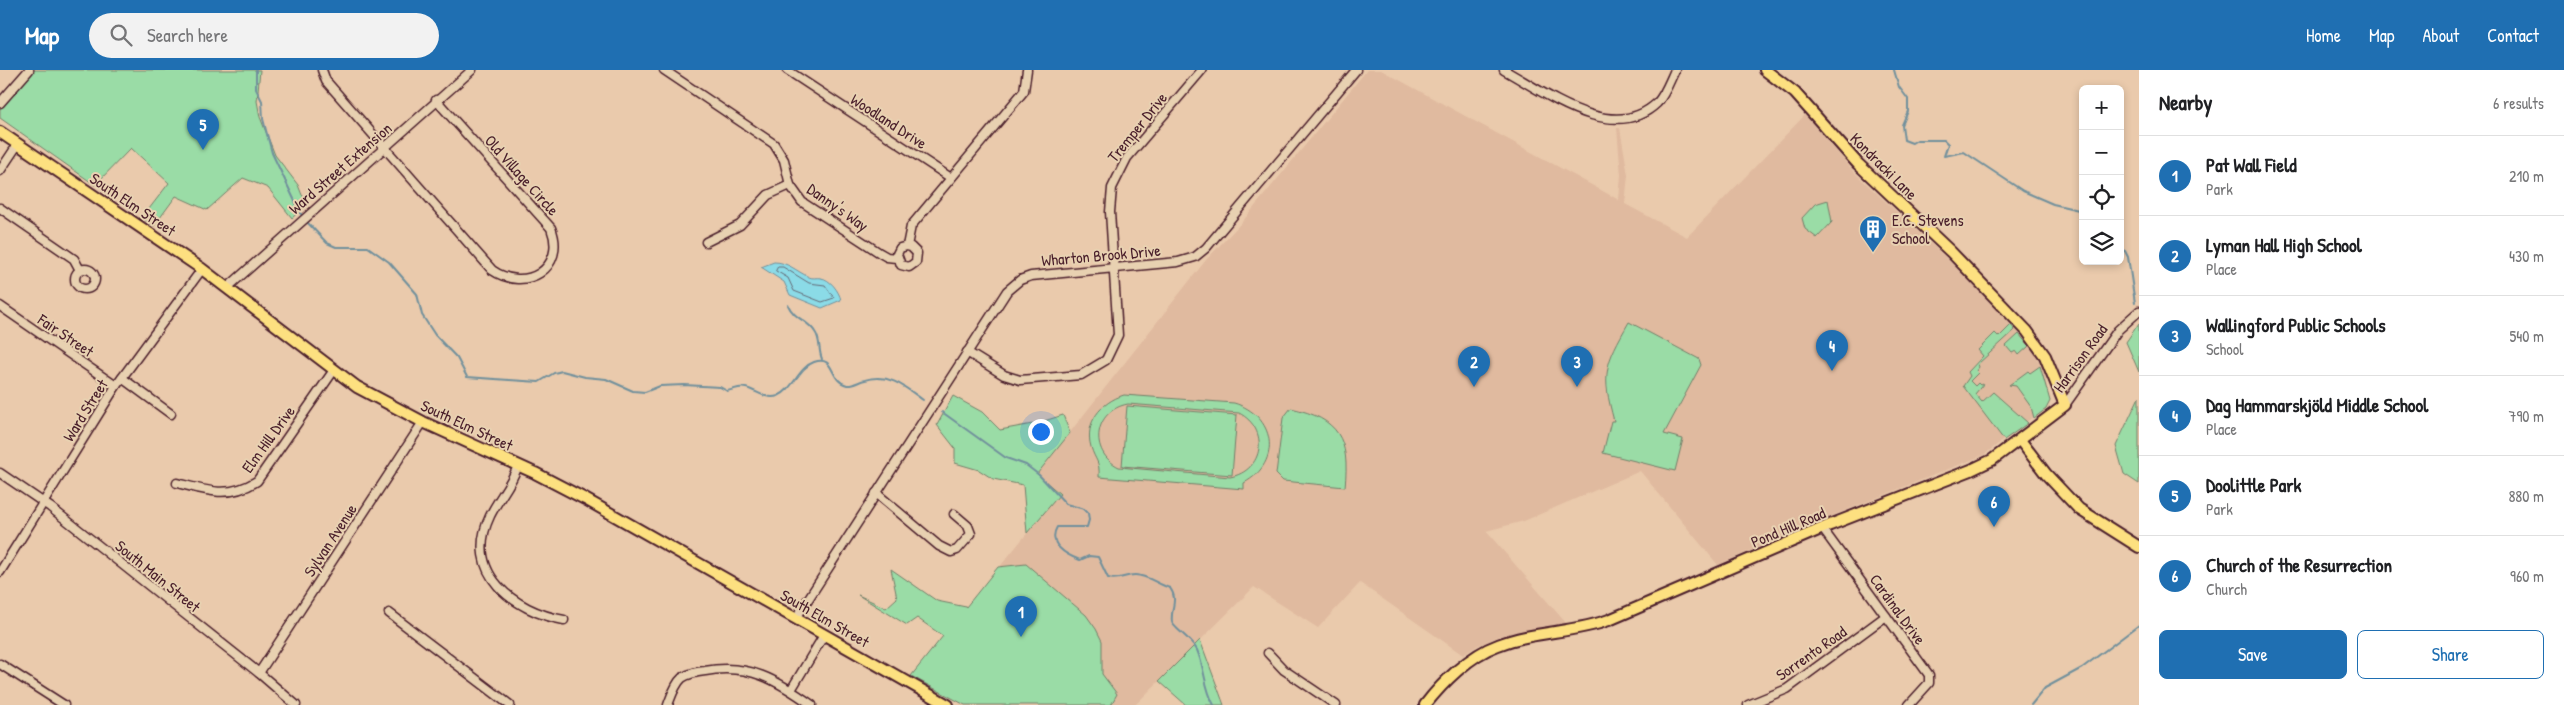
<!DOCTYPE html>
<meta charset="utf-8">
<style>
:root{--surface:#fff;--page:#f2f2f2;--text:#202124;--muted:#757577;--line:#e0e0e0;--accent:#1f6fb2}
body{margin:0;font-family:"Patrick Hand",sans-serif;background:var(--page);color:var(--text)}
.controls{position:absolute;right:15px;top:15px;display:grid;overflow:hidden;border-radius:8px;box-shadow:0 2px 8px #0003}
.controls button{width:45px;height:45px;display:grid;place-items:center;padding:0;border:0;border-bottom:1px solid var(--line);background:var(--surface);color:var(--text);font:25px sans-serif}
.you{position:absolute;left:1040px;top:361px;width:18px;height:18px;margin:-12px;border:4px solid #fff;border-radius:50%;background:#1a73e8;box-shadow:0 0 0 8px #1a73e833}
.badge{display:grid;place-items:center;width:32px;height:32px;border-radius:50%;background:var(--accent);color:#fff;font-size:16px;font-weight:700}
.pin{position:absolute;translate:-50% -41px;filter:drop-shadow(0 1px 2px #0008)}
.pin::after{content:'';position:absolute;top:26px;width:18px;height:15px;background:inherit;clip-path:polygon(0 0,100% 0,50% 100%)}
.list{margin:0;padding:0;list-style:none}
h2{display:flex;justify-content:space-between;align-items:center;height:65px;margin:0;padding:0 20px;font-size:21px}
h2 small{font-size:16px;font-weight:400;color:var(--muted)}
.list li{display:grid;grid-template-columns:32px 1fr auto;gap:15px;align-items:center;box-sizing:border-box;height:80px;padding:0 20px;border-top:1px solid var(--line)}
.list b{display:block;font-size:19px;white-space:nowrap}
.list p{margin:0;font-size:16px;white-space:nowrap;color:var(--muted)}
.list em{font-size:16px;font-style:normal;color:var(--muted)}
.actions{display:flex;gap:10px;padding:15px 20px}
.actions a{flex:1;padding:11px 0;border:1px solid var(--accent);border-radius:8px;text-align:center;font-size:18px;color:var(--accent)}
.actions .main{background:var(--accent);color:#fff}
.icon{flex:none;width:28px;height:28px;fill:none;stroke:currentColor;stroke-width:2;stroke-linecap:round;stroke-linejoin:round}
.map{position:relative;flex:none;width:2139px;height:635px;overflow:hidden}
header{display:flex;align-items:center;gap:30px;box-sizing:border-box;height:70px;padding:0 25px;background:var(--accent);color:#fff}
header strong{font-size:24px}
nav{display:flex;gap:28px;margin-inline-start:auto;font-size:18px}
.search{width:350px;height:45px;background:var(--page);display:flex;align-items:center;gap:12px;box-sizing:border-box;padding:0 18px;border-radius:28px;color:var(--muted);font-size:19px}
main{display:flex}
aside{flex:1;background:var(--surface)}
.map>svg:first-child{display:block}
</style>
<header>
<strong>Map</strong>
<div class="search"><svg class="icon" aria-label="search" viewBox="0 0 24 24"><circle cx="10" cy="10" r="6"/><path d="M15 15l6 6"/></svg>Search here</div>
<nav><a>Home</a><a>Map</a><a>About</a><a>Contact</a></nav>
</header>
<main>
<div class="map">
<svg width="2139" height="635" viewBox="0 0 2139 635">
<rect width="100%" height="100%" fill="#eacaac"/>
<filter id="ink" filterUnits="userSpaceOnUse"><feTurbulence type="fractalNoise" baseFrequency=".02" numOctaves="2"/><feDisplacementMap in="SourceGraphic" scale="10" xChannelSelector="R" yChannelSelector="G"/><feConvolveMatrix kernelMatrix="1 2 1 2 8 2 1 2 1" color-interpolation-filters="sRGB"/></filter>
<g filter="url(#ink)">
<polygon fill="#e0ba9f" points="1367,0 1381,0 1619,130 1621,105 1617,58 1620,58 1628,105 1625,134 1687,167 1805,45 1855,103 1957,198 2025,269 2035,283 2045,305 2049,331 2047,336 1984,385 1799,459 1718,495 1640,401 1524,451 1486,461 1566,553 1500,566 1477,576 1463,585 1360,513 1318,558 1254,517 1135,635 967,635 911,606 1059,424 1037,404 1206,190 1242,152"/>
<g fill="#9adca6" stroke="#727e68" fill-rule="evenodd">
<polygon points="34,0 260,0 257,31 260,47 275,85 298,115 302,125 309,133 292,148 268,118 243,108 207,140 176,126 154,156 142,148 169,113 131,78 95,115 0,48 0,38"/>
<polygon points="1828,130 1832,152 1817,168 1805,159 1802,148 1815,134"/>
<path d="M 1629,252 L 1699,289 L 1701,295 L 1664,364 L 1683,369 L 1675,401 L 1603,383 L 1611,351 L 1614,351 C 1601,303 1605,294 1629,252 Z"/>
<polygon points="2139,253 2139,302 2126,272"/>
<polygon points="2011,255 2015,260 1978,294 1979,297 1976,301 1978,303 1970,311 1975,316 1978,313 1980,315 1984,313 1975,324 1982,332 1993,322 2028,353 2004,370 1963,316 1970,306 1968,302 1983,286 1978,280 1995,263 1999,267"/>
<polygon points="2019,264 2029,276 2019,285 2016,281 2012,283 2006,276"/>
<polygon points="2040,296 2050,331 2046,339 2034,348 2031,337 2016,316 2009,315 2028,301 2030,303"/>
<path d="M 1124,325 L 1234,333 C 1275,345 1283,392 1244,413 L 1244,419 L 1099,407 C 1100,390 1095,391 1091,377 C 1084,353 1101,332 1124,325 ZM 1128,334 L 1239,343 C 1270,359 1264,401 1230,407 L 1119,397 C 1088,382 1094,340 1128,334 Z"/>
<polygon points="953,326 982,342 1000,360 1038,353 1063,345 1070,363 1037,404 1060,424 1027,463 1023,415 993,409 979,400 955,393 955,378 937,355"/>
<polygon points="2139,327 2139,414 2124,404 2116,376"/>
<polygon points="1127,336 1237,345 1232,405 1122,396"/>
<path d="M 1291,338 C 1339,349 1350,369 1345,417 L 1283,411 L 1276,404 L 1283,348 Z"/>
<polygon points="1026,494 1086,545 1096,559 1102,571 1102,604 1117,624 1111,635 965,635 911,606 943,566 917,548 907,555 858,525 886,538 897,528 891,499 937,531 966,537 998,497"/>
<polygon points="1200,570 1224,635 1186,635 1159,611"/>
</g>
<path fill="#8bdbe7" stroke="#71909c" d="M 774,192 C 788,192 796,201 809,207 C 813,209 816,207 821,208 C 830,209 839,221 841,230 L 822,238 L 790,225 L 784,212 L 761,197 Z"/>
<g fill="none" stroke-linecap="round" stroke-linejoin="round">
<polygon stroke="#646a76" stroke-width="1" points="778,197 783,197 809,213 825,215 834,228 822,232 794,221 788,208 776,201"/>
<g stroke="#71909c" stroke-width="2">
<polyline points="256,0 256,19 262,31 263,49 272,83 303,148"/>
<polyline points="1894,0 1899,17 1908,29 1908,41 1902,55 1904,70 1912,73 1917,70 1944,70 1948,74 1944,86 1964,82 2023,121 2053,134 2083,141"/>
<path d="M 306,151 L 327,173 L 336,177 L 368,177 L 389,192 L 417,224 L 422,245 L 435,265 L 457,288 L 467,307 L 539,312 L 554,303 L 562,301 L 585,307 L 606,309 L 633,321 L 645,322 L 660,316 L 684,315 L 720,317 L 727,321 C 733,320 740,316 746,318 C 757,321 766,330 778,326 C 793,320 799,297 814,292 C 836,285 828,310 847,315 C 853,316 859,311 865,310 C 889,303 904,316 923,330"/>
<polyline points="2120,179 2125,181 2128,187 2135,233"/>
<path d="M 788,235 C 794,249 808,250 815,262 C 821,270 818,280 822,289"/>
<path d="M 942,342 L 1006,388 L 1026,395 L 1039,405 L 1066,434 L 1084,439 L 1088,443 L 1089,450 L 1087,457 L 1057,457 C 1047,474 1066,485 1080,490 L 1089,486 L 1098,487 L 1108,508 C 1119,511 1124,505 1135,505 C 1148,505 1158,515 1170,518 C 1179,530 1170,539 1172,552 C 1172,557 1192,569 1197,580 C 1205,598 1204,618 1214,635"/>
<polyline points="2031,635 2045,618 2082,598 2139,555"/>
</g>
<g stroke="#4a1f2b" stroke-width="11">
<g id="minor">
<path d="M 322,0 L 326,11 L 492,200 C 525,223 567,199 551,158 L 436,30"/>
<polyline points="664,0 774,74 784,90 790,115 802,132 880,183 887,187 896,188"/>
<polyline points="787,0 951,108"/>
<path d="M 1504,0 C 1546,23 1613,75 1657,33 C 1665,25 1670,10 1675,0"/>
<polyline points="0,33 29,0"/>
<polyline points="0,101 18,74"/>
<polyline points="0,138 74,189 80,200"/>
<polyline points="706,172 740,155 768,125 790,115"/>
<polyline points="907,176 911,177 917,183 916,192 909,197 901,195 897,184 900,178 907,176 911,156 1024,21 1027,0"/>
<circle cx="85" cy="209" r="10"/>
<polyline points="227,218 472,0"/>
<polyline points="0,236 116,316"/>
<polyline points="967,282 1004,305 1020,310 1081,305 1106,290 1118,265 1110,142 1112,118 1127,88 1202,0"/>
<polyline points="122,308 171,344"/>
<polyline points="2065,335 2118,260 2139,241"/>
<path d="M 518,395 C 512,414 498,429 490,446 C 463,503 514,541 564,550"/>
<polyline points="0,403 50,437 259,603 296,635"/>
<path d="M 177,413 C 208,421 228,429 257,411 L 334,300"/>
<polyline points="876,423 939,476 951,482 957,480 971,464 968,456 954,444"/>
<polyline points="1822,458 1929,605 1929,613 1909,635"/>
<polyline points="0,502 116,316 202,199"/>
<polyline points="389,543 510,635"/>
<polyline points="796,548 1007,221 1020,210 1031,206 1178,192 1195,187 1206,178 1356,0"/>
<polyline points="1268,583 1284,600 1336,635"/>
<polyline points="0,594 64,635"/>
<polyline points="259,603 423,352"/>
<polyline points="791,620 824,565"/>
<path d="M 668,635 C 671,627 675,614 682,608 C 689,603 697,602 705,601 C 749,593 777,610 812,635"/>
<polyline points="1748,635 1787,619 1886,546"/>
</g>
</g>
<g stroke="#4a1f2b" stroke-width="14">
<g id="major">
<polyline points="0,62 202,199 357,317 423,352 535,403 585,429 948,635"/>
<polyline points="2020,370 2046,404 2079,439 2139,477"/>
<path d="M 1425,635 C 1443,612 1470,585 1498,575 C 1533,561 1573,563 1609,550 L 1830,455 L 1971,400 L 1992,390 L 2065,335 L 2045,286 L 2027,261 L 1951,182 L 1858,94 L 1795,23 L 1765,0"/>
</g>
</g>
<use href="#minor" stroke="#e8d1b1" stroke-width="8"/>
<use href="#major" stroke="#fde080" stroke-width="10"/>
</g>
</g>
<defs>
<g id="building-pin" transform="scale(1.4375)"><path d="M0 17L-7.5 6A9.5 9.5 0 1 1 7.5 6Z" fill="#1f6fb2" stroke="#e8d1b1"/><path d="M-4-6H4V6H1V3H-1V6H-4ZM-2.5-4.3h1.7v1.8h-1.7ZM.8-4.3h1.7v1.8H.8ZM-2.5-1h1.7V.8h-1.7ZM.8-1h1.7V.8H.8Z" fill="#fff"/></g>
</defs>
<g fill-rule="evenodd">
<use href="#building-pin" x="1873" y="159"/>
</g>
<g text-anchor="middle" stroke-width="4" stroke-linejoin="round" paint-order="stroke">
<g font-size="16" fill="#4a1f2b" stroke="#e8d1b1">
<text transform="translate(889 51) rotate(33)" y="6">Woodland Drive</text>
<text transform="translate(1137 57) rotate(-51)" y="6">Tremper Drive</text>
<text transform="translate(1884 96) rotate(45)" y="6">Kondracki Lane</text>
<text transform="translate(340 98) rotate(-41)" y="6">Ward Street Extension</text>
<text transform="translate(522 105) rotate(48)" y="6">Old Village Circle</text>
<text transform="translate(133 134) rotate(34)" y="6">South Elm Street</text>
<text transform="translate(838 137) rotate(35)" y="6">Danny's Way</text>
<text transform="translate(1101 185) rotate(-5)" y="6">Wharton Brook Drive</text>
<text transform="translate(66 265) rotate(34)" y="6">Fair Street</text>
<text transform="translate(2080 288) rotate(-54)" y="6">Harrison Road</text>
<text transform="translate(85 340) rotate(-58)" y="6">Ward Street</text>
<text transform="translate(467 355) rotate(25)" y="6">South Elm Street</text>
<text transform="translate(268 369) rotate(-54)" y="6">Elm Hill Drive</text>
<text transform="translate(1788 457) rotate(-23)" y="6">Pond Hill Road</text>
<text transform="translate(330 470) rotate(-57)" y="6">Sylvan Avenue</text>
<text transform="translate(158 506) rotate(39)" y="6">South Main Street</text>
<text transform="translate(1898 539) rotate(54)" y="6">Cardinal Drive</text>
<text transform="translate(825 548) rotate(30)" y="6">South Elm Street</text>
<text transform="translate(1811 583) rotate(-35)" y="6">Sorrento Road</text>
</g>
<g font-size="16" fill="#4a1f2b" stroke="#e8d1b1" text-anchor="start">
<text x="1892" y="156">E.C. Stevens<tspan x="1892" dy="18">School</tspan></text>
</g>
</g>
</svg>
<div class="controls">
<button>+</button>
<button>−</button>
<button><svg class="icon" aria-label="locate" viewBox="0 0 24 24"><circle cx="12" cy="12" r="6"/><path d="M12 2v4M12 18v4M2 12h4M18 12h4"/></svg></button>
<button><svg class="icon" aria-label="layers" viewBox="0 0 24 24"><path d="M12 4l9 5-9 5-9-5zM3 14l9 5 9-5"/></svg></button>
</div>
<div class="you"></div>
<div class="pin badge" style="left:1021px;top:567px">1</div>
<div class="pin badge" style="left:1474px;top:317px">2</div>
<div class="pin badge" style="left:1577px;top:317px">3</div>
<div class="pin badge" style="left:1832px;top:301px">4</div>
<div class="pin badge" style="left:203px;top:80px">5</div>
<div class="pin badge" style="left:1994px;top:457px">6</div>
</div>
<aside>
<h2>Nearby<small>6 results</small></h2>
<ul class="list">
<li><span class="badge">1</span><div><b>Pat Wall Field</b><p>Park</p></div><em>210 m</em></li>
<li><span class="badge">2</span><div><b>Lyman Hall High School</b><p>Place</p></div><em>430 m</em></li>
<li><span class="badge">3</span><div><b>Wallingford Public Schools</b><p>School</p></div><em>540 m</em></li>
<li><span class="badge">4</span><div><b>Dag Hammarskjöld Middle School</b><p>Place</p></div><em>790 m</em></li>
<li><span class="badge">5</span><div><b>Doolittle Park</b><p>Park</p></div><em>880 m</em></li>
<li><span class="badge">6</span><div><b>Church of the Resurrection</b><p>Church</p></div><em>960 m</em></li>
</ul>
<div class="actions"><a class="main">Save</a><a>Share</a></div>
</aside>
</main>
